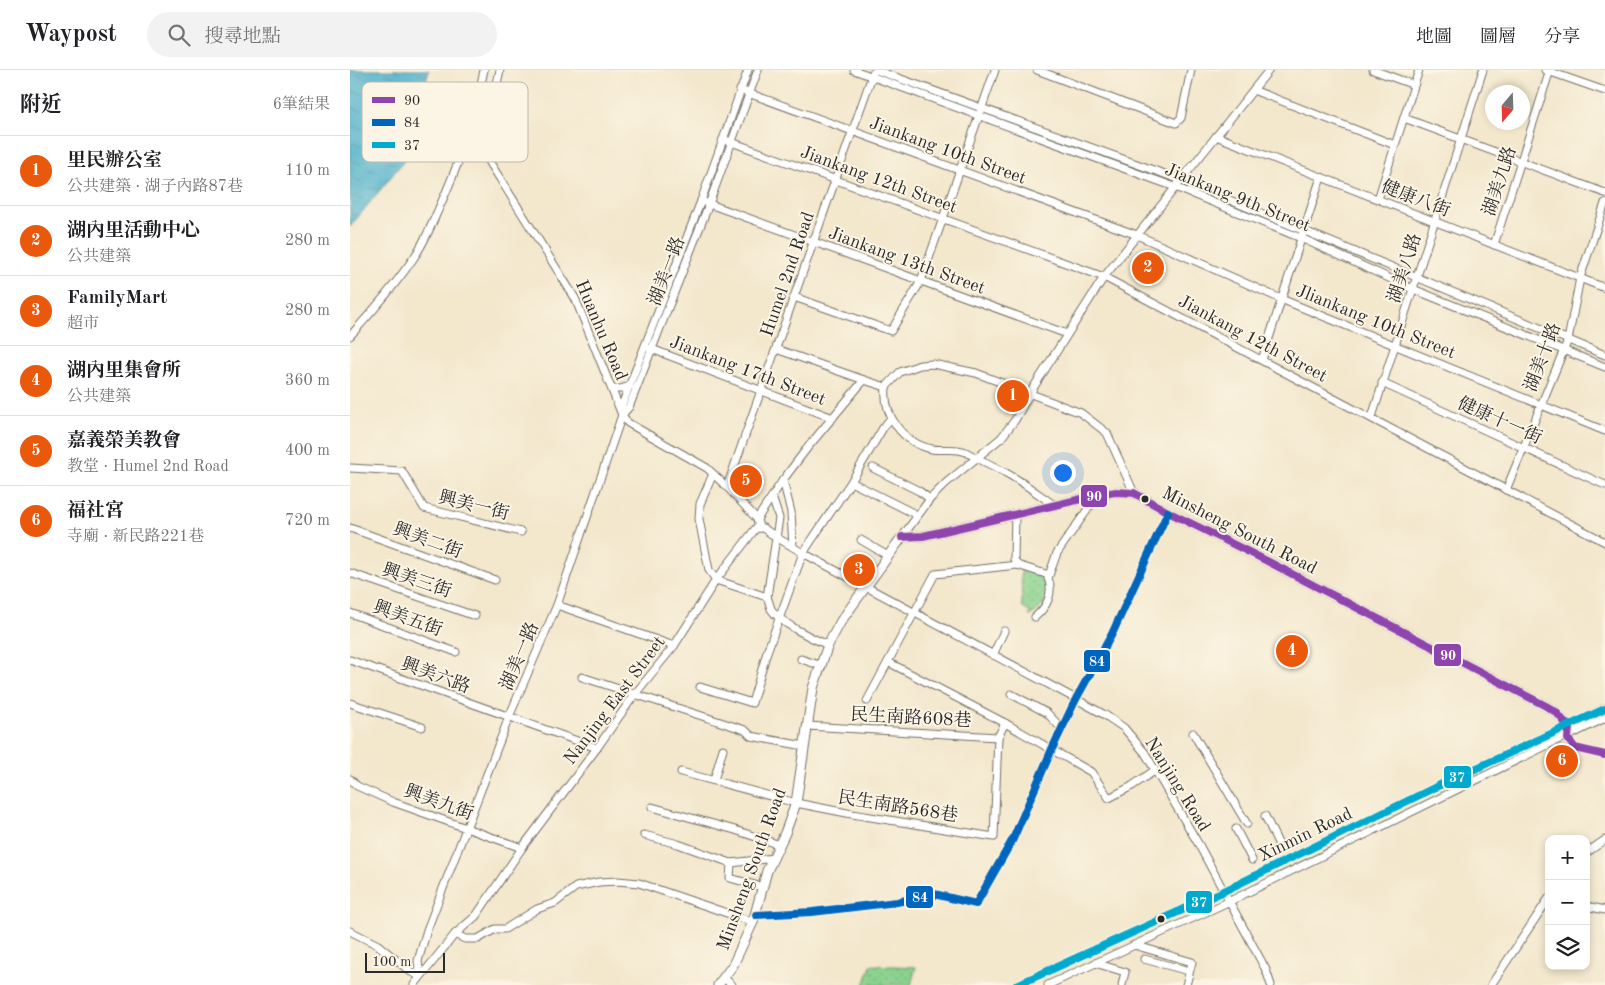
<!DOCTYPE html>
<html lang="zh-TW">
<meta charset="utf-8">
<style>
:root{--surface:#fff;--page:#f2f2f2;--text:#202124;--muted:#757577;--line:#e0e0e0;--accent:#ea580c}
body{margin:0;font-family:"Old Standard TT","Noto Serif TC",serif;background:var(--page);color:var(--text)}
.controls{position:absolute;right:15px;bottom:15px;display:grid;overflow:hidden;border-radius:10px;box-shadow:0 2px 8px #0003}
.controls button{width:45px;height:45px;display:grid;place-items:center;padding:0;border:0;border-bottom:1px solid var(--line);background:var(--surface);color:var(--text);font:25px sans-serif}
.compass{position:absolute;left:1135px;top:15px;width:45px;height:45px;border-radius:50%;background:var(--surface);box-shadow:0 2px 8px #0003;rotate:199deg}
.scale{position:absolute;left:15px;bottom:12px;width:80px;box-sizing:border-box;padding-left:5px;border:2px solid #2b2b2b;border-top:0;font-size:14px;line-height:18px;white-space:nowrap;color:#2b2b2b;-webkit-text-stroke:4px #fcf5e5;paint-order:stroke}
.you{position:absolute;left:712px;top:402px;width:18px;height:18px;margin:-12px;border:4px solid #fff;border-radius:50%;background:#1a73e8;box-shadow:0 0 0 8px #1a73e833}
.badge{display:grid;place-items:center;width:32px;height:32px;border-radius:50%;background:var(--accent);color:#fff;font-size:16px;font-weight:700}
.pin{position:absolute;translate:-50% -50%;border:2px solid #fff;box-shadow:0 1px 5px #0006}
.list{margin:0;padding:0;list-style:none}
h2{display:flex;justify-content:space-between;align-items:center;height:65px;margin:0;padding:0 20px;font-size:21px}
h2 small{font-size:16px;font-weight:400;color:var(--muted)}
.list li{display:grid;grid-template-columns:32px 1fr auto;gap:15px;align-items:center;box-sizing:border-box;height:70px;padding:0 20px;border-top:1px solid var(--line)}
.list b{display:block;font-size:19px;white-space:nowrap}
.list p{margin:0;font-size:16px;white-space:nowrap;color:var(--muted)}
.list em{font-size:16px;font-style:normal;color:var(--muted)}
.icon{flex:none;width:28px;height:28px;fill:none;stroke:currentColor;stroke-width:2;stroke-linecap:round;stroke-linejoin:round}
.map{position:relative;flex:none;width:1255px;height:915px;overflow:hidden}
header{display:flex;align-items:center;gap:30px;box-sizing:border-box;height:70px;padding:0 25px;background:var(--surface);border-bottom:1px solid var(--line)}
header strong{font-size:24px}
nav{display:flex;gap:28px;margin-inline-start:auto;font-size:18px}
.search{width:350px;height:45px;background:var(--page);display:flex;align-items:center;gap:12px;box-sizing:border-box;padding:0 18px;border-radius:28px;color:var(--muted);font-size:19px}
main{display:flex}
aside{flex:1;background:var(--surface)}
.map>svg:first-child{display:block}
</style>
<header>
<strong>Waypost</strong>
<div class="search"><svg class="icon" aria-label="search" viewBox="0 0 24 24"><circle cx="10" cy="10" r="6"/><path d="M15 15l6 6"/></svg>搜尋地點</div>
<nav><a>地圖</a><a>圖層</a><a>分享</a></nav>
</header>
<main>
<aside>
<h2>附近<small>6筆結果</small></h2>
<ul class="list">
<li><span class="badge">1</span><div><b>里民辦公室</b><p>公共建築 · 湖子內路87巷</p></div><em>110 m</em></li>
<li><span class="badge">2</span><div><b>湖內里活動中心</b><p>公共建築</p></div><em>280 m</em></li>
<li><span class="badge">3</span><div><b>FamilyMart</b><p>超市</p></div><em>280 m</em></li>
<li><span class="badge">4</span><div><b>湖內里集會所</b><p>公共建築</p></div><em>360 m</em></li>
<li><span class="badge">5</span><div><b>嘉義榮美教會</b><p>教堂 · Humel 2nd Road</p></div><em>400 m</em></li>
<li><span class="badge">6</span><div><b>福社宮</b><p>寺廟 · 新民路221巷</p></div><em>720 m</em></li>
</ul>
</aside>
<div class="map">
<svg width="1255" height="915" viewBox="0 0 1255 915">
<defs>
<pattern id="park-dots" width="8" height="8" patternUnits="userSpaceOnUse" patternTransform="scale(1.25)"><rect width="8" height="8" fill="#8ad28d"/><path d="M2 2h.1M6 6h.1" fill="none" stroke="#77b47a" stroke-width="1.8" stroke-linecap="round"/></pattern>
<pattern id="water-ripples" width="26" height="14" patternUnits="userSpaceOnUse" patternTransform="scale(1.25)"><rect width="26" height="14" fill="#4bb0ca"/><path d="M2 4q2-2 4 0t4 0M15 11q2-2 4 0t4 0" fill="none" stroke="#3f8fa4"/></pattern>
</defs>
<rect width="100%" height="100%" fill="#fcf5e5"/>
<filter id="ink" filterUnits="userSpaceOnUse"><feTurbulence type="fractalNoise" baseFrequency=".02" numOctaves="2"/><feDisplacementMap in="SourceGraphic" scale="10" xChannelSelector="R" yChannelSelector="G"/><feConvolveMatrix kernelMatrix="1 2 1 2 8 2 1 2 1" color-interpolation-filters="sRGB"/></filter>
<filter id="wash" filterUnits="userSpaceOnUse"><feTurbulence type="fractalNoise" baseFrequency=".0096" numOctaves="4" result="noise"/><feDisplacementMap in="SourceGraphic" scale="20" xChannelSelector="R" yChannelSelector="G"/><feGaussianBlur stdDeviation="1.12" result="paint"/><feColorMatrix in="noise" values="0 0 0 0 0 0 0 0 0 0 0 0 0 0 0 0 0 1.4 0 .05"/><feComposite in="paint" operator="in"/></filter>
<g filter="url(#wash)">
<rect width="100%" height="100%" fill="#f3e7cc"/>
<g fill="url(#park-dots)" stroke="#5a7e5c">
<path d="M 671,499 L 696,506 C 702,522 696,538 679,546 L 680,542 L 674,539 L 672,535 Z"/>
<polygon points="521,895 566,897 561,915 514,915"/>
</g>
<polygon fill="url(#water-ripples)" stroke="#3b6e7a" points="0,0 79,0 54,91 0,157"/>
</g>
<g filter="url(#ink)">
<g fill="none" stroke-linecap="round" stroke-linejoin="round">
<g stroke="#716d63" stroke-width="9">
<g id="minor">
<polyline points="150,0 132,80 225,228 272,345 278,353 357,398 377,417 407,449 409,458"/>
<polyline points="504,0 825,117 951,168 1063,219 1255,297"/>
<polyline points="526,0 831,110 1255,285"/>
<polyline points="687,0 826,53 831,48 841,0"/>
<polyline points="1023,0 1064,15"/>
<polyline points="1195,0 1255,21"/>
<polyline points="390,20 787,165 931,229 1255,361"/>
<polyline points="903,20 1045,75"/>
<polyline points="1054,48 1255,123"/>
<polyline points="866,66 1255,218"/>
<polyline points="373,69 754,207 1255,472"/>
<polyline points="1028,129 1069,0"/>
<polyline points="351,131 717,264"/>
<polyline points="1144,175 1200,0"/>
<polyline points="444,227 541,261 571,211 645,0"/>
<path d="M 0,266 C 23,241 46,214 65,186 C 75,171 82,154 89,138 C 110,93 124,49 134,0"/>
<polyline points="299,278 483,348"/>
<polyline points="912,290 971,107"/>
<polyline points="514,310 536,317"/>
<polyline points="1032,313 1255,415"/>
<polyline points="536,317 550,302 570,295 583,294 626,303 731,343 757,363 784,423"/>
<path d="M 536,317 C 533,346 553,373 582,379 C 592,381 605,377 616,382 C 629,390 643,395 656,403 C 673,412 688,424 704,435"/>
<polyline points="262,319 270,319 280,316"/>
<polyline points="272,343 272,335 351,131 398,0"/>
<polyline points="1022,347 1133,0"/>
<polyline points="0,398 52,401 74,438 171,462"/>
<polyline points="523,398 569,421 580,429"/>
<polyline points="363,404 350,434 349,449 359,500 366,510 417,527"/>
<polyline points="433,410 441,442 443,477"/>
<polyline points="501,412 567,445"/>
<polyline points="377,417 523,3"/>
<polyline points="1156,420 1218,270 1230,208 1255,133"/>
<path d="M 422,427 L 429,448 L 417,527 C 419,531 420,536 421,539 C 430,553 463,569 478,575"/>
<polyline points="665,445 664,489 667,495 699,505"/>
<polyline points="407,449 433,410 458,377 514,310 426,279"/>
<polyline points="0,458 145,510"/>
<polyline points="552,467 580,429 596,413 651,368 665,350 680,323 754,207 919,0"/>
<polyline points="511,470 538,486"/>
<polyline points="0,503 125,546"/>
<polyline points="207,535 324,576"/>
<polyline points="0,543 106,582"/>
<path d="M 685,547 C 697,537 704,523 698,508 L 707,483 L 745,429 L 744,426"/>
<polyline points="643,585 654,561"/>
<polyline points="451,589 472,596"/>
<polyline points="0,590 247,678"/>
<polyline points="538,592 655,653 741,702 759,728 782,716 804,701"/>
<polyline points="232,607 395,660 401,666 454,676"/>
<polyline points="350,617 402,633 417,582 453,483 501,412 533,358 541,348"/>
<polyline points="661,624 697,643 712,659"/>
<polyline points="517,631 585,504 667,495"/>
<polyline points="0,633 72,657"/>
<polyline points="457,656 648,667"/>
<polyline points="843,663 897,754"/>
<polyline points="331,702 446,733 502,744 644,767 648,667 655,653"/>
<polyline points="0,709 7,716 43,732 172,778"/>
<polyline points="364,710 373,679"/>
<polyline points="302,737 385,760 430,775"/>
<polyline points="915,746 930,777"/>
<polyline points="886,759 902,790"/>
<polyline points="294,765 328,774 381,793 424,788"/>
<polyline points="1236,783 1255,770"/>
<polyline points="381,793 380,808 412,817"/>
<polyline points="1236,836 1255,840"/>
<polyline points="406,845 462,842 547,832 584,824 626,834 663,769 702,679 726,629 762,564 818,442"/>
<polyline points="0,861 28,875 61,902 70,906"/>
<polyline points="105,864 115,869 128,869 145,859 155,859 187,839 205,833 226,817 249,812 268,811 289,813 403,852"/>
<polyline points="784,875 842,892 836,915"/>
<polyline points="794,889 839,901"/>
<polyline points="745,893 775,902 772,915"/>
<polyline points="70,906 68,891 77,860 159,647 207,535 272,345 279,337 359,134 408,0"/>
<polyline points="374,908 382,915"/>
<polyline points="64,915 105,864 126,846 172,778 247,678 285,624 324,576 366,510 406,458 413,458 426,467 453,483 726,629 755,645 774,658 795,683 849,775 916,900 921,915"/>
<polyline points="667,915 874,821 1090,715 1219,657"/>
<polyline points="698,915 880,831 1218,665 1218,669 1225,678 1255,685"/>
<polyline points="1141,915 1199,828"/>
</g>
</g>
<g stroke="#716d63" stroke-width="11">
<g id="major">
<polyline points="1219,657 1255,639"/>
<polyline points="368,915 383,895 403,852 417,801 435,763 446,733 463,618 478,575 491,551 552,467 573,466 753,424 766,422 784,423 818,442 917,491 1196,636 1206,642 1219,657 1218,665 1255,647"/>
</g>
</g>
<use href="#minor" stroke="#fff" stroke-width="7"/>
<use href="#major" stroke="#fff" stroke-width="9"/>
<g stroke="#fcf5e5" stroke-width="11">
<polyline id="bus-1" points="552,467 573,466 753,424 766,422 784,423 818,442 917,491 1196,636 1206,642 1219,657 1218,669 1225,678 1255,685"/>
</g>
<g stroke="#fcf5e5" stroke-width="11">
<polyline id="bus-2" points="406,845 462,842 547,832 584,824 626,834 663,769 702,679 726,629 762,564 818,442"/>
</g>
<g stroke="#fcf5e5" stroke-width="11">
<polyline id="bus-3" points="667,915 874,821 1090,715 1255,639"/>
</g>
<use href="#bus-1" stroke="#8e44ad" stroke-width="8"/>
<use href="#bus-2" stroke="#0065bd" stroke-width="8"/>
<use href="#bus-3" stroke="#00a9ce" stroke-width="8"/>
</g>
</g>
<g fill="#2b2b2b" stroke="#fcf5e5" stroke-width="2">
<circle cx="795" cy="429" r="4.5"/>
<circle cx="811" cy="849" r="4.5"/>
</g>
<g text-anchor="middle" stroke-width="4" stroke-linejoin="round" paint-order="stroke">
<g font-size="18" fill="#2b2b2b" stroke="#fcf5e5">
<text transform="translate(598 80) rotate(20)" y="6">Jiankang 10th Street</text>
<text transform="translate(529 109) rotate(20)" y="6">Jiankang 12th Street</text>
<text transform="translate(1149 111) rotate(-72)" y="6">湖美九路</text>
<text transform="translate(888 127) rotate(22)" y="6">Jiankang 9th Street</text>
<text transform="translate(1066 128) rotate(21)" y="6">健康八街</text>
<text transform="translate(557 190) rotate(20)" y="6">Jiankang 13th Street</text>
<text transform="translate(1054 198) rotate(-72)" y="6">湖美八路</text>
<text transform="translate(316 201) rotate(-69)" y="6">湖美一路</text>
<text transform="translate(437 204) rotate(-71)" y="6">Humel 2nd Road</text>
<text transform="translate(1026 251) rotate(22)" y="6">Jliankang 10th Street</text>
<text transform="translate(252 260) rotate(67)" y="6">Huanhu Road</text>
<text transform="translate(903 268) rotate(28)" y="6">Jiankang 12th Street</text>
<text transform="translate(1192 287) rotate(-69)" y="6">湖美十路</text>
<text transform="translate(398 300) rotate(21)" y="6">Jiankang 17th Street</text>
<text transform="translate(1150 350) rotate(24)" y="6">健康十一街</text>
<text transform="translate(124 435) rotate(14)" y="6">興美一街</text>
<text transform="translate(890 460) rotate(27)" y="6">Minsheng South Road</text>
<text transform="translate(78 470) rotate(20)" y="6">興美二街</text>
<text transform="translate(67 510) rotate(19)" y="6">興美三街</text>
<text transform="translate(58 548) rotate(20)" y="6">興美五街</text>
<text transform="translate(169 586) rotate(-67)" y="6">湖美一路</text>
<text transform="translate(86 605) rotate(20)" y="6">興美六路</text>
<text transform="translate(264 630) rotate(-53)" y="6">Nanjing East Street</text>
<text transform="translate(561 647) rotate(3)" y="6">民生南路608巷</text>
<text transform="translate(828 714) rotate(58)" y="6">Nanjing Road</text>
<text transform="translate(89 732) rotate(20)" y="6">興美九街</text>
<text transform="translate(548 736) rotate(9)" y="6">民生南路568巷</text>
<text transform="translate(955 764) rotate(-26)" y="6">Xinmin Road</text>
<text transform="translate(401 799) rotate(-70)" y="6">Minsheng South Road</text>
</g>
</g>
<rect x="12" y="12" width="166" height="80" rx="8" fill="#fcf5e5" stroke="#bdb8ad" stroke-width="1"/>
<rect x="22" y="27" width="23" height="6" fill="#8e44ad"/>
<rect x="22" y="49" width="23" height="7" fill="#0065bd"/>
<rect x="22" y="72" width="23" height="6" fill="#00a9ce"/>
<g font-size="14" fill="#2b2b2b">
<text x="54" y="35">90</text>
<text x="54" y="57">84</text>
<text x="54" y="80">37</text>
</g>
<g stroke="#fcf5e5" stroke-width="2">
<rect x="730" y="414" width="28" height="24" rx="5" fill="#8e44ad"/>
<rect x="1083" y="573" width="29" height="24" rx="5" fill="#8e44ad"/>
<rect x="733" y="579" width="28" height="24" rx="5" fill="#0065bd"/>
<rect x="1093" y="695" width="29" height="24" rx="5" fill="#00a9ce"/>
<rect x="555" y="815" width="29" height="24" rx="5" fill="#0065bd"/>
<rect x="835" y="820" width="28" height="24" rx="5" fill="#00a9ce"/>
</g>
<g font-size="14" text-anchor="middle" font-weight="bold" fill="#fff">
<text x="744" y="431">90</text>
<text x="1098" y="590">90</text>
<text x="747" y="596">84</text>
<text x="1107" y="712">37</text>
<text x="570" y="832">84</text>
<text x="849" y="837">37</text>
</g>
</svg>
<div class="controls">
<button>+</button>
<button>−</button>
<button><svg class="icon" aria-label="layers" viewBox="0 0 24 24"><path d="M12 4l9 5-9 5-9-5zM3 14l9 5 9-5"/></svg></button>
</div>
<svg class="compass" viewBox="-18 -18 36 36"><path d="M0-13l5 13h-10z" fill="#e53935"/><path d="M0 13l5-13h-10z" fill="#757577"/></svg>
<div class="scale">100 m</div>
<div class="you"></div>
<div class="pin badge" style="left:663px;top:326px">1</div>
<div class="pin badge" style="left:798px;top:198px">2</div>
<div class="pin badge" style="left:509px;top:500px">3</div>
<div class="pin badge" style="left:942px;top:581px">4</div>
<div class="pin badge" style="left:396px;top:411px">5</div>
<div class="pin badge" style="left:1212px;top:691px">6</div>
</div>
</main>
